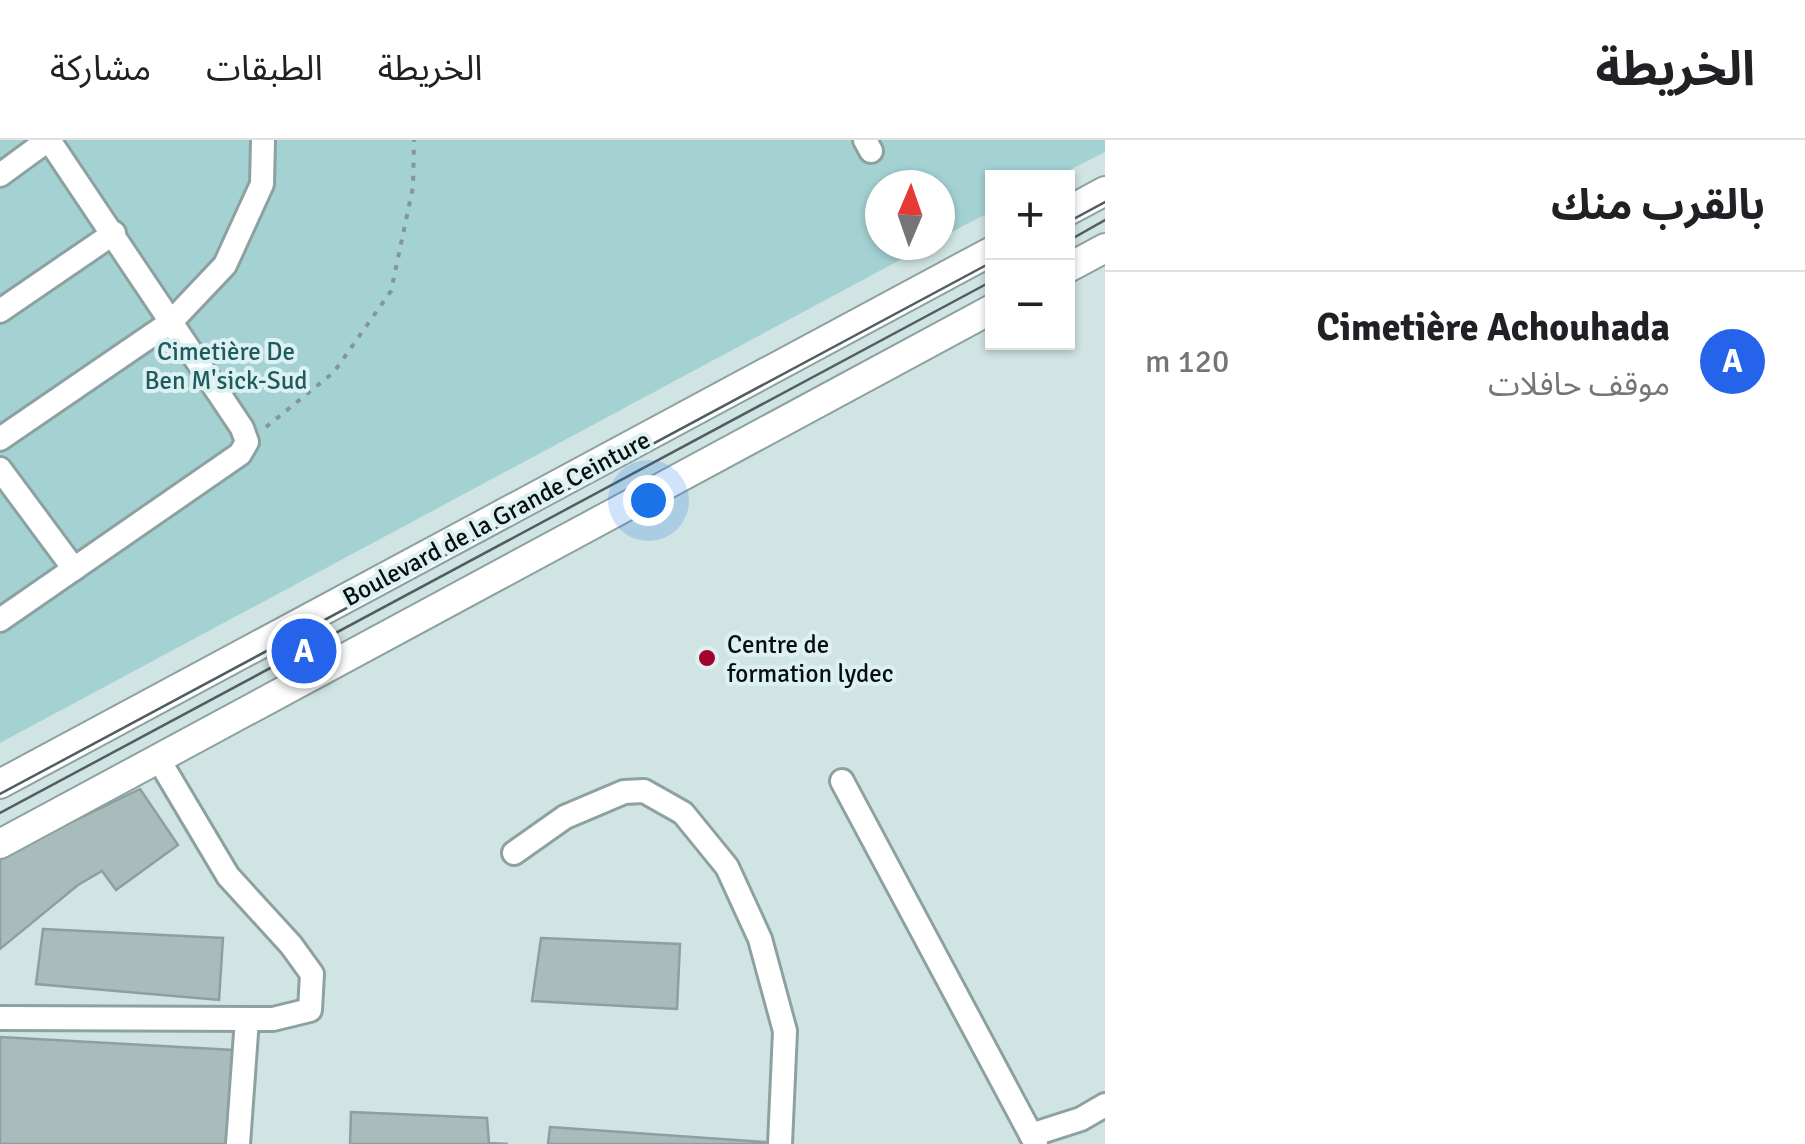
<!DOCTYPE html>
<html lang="ar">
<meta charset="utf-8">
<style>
:root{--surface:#fff;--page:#f2f2f2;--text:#202124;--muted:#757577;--line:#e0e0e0;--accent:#2563eb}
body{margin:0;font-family:Signika,"Noto Sans Arabic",sans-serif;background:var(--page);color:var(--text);direction:rtl}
.controls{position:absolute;right:30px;top:30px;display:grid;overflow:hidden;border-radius:0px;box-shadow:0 2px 8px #0004}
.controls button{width:90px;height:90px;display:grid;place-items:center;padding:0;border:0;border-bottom:2px solid var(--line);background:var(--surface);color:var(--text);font:50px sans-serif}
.compass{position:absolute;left:865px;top:30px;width:90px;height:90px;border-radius:50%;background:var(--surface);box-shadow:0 2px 8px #0004;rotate:2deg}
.you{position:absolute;left:648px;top:360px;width:35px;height:35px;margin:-25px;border:8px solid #fff;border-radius:50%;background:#1a73e8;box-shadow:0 0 0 15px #1a73e833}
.badge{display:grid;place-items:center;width:65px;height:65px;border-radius:50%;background:var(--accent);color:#fff;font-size:32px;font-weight:700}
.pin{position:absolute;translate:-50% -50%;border:5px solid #fff;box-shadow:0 2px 10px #0006}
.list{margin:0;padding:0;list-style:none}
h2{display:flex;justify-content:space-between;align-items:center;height:130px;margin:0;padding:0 40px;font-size:42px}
h2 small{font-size:32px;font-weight:400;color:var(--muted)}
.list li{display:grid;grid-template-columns:65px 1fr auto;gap:30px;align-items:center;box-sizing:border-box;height:180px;padding:0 40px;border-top:2px solid var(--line)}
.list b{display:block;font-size:38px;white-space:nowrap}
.list p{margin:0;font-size:32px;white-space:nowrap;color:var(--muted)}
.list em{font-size:32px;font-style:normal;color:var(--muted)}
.map{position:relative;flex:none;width:1105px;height:1004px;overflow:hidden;direction:ltr}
header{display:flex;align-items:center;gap:60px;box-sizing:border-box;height:140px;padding:0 50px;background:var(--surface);border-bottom:2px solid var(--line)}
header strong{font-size:48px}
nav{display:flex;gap:55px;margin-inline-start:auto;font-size:35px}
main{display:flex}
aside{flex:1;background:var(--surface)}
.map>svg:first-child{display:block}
</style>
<header>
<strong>الخريطة</strong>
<nav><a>الخريطة</a><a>الطبقات</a><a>مشاركة</a></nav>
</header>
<main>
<aside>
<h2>بالقرب منك<small></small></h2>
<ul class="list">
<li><span class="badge">A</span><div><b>Cimetière Achouhada</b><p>موقف حافلات</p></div><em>120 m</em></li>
</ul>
</aside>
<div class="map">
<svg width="1105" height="1004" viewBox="0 0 1105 1004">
<rect width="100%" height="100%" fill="#d0e4e4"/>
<polygon fill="#a4d2d3" points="0,0 1105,0 1105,12 1056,37 992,38 992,71 940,98 940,45 880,45 880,105 928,105 0,603"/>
<g fill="#a9bcbc" stroke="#8d9fa0" stroke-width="2.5">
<polygon points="140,649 178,705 116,750 102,731 78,745 0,809 0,717"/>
<polygon points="43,789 223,798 219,860 36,844"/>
<polygon points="541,798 680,804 677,869 532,861"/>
<polygon points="0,897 233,910 227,1004 0,1004"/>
<polygon points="351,972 487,978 489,1003 508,1004 350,1004"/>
<polygon points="550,987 778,1003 778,1004 548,1004"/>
</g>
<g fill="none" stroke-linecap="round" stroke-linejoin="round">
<g stroke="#8ea1a1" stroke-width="28">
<g id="minor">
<polyline points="865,0 871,11"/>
<polyline points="0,35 48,0"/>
<polyline points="0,171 114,93"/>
<polyline points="0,299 171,182 225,125 262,44 263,0"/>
<polyline points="0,329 74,429"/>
<polyline points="0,480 240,314 247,302 242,288 49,0"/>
<polyline points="842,641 1036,1004"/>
<polyline points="514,713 565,677 624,652 644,651 683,673 727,727 760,799 785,891 780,1004"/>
<polyline points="0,878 273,879 310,870 312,834 291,805 228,736 159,620"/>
<polyline points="1031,995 1081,979 1105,965"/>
<polyline points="238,1004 247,879"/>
</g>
</g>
<g stroke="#8ea1a1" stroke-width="32">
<g id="major">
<polyline points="1068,71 1105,51"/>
<polyline points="1068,128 1105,108"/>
<polyline points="0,644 992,111"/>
<polyline points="0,704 992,169"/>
</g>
</g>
<polyline stroke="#869595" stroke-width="4" stroke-dasharray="5 8" stroke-linecap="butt" points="266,287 334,232 391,151 413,47 414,0"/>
<use href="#minor" stroke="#fff" stroke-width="22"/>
<use href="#major" stroke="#fff" stroke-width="28"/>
<g stroke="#525e5e" stroke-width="2.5">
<polyline points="1068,82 1105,62"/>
<polyline points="1068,101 1105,80"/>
<polyline points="0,654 992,122"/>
<polyline points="0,673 992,141"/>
</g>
</g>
<circle fill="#a2032c" stroke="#ddf1f2" stroke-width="4" cx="707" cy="518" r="10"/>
<g text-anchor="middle" stroke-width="8" stroke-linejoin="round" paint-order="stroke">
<g font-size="25" fill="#1d5b5d" stroke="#ddf1f2">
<text x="226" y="220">Cimetière De<tspan x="226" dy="29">Ben M'sick-Sud</tspan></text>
</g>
<g font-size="25" fill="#070e0e" stroke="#ddf1f2">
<text transform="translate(496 378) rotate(-28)" y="9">Boulevard de la Grande Ceinture</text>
</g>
<g font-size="25" fill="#070e0e" stroke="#ddf1f2" text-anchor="start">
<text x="727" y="513">Centre de<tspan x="727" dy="29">formation lydec</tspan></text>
</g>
</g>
</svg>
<div class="controls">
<button>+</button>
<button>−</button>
</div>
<svg class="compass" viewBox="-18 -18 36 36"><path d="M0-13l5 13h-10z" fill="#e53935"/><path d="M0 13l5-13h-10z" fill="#757577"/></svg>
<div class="you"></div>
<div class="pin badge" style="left:304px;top:511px">A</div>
</div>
</main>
